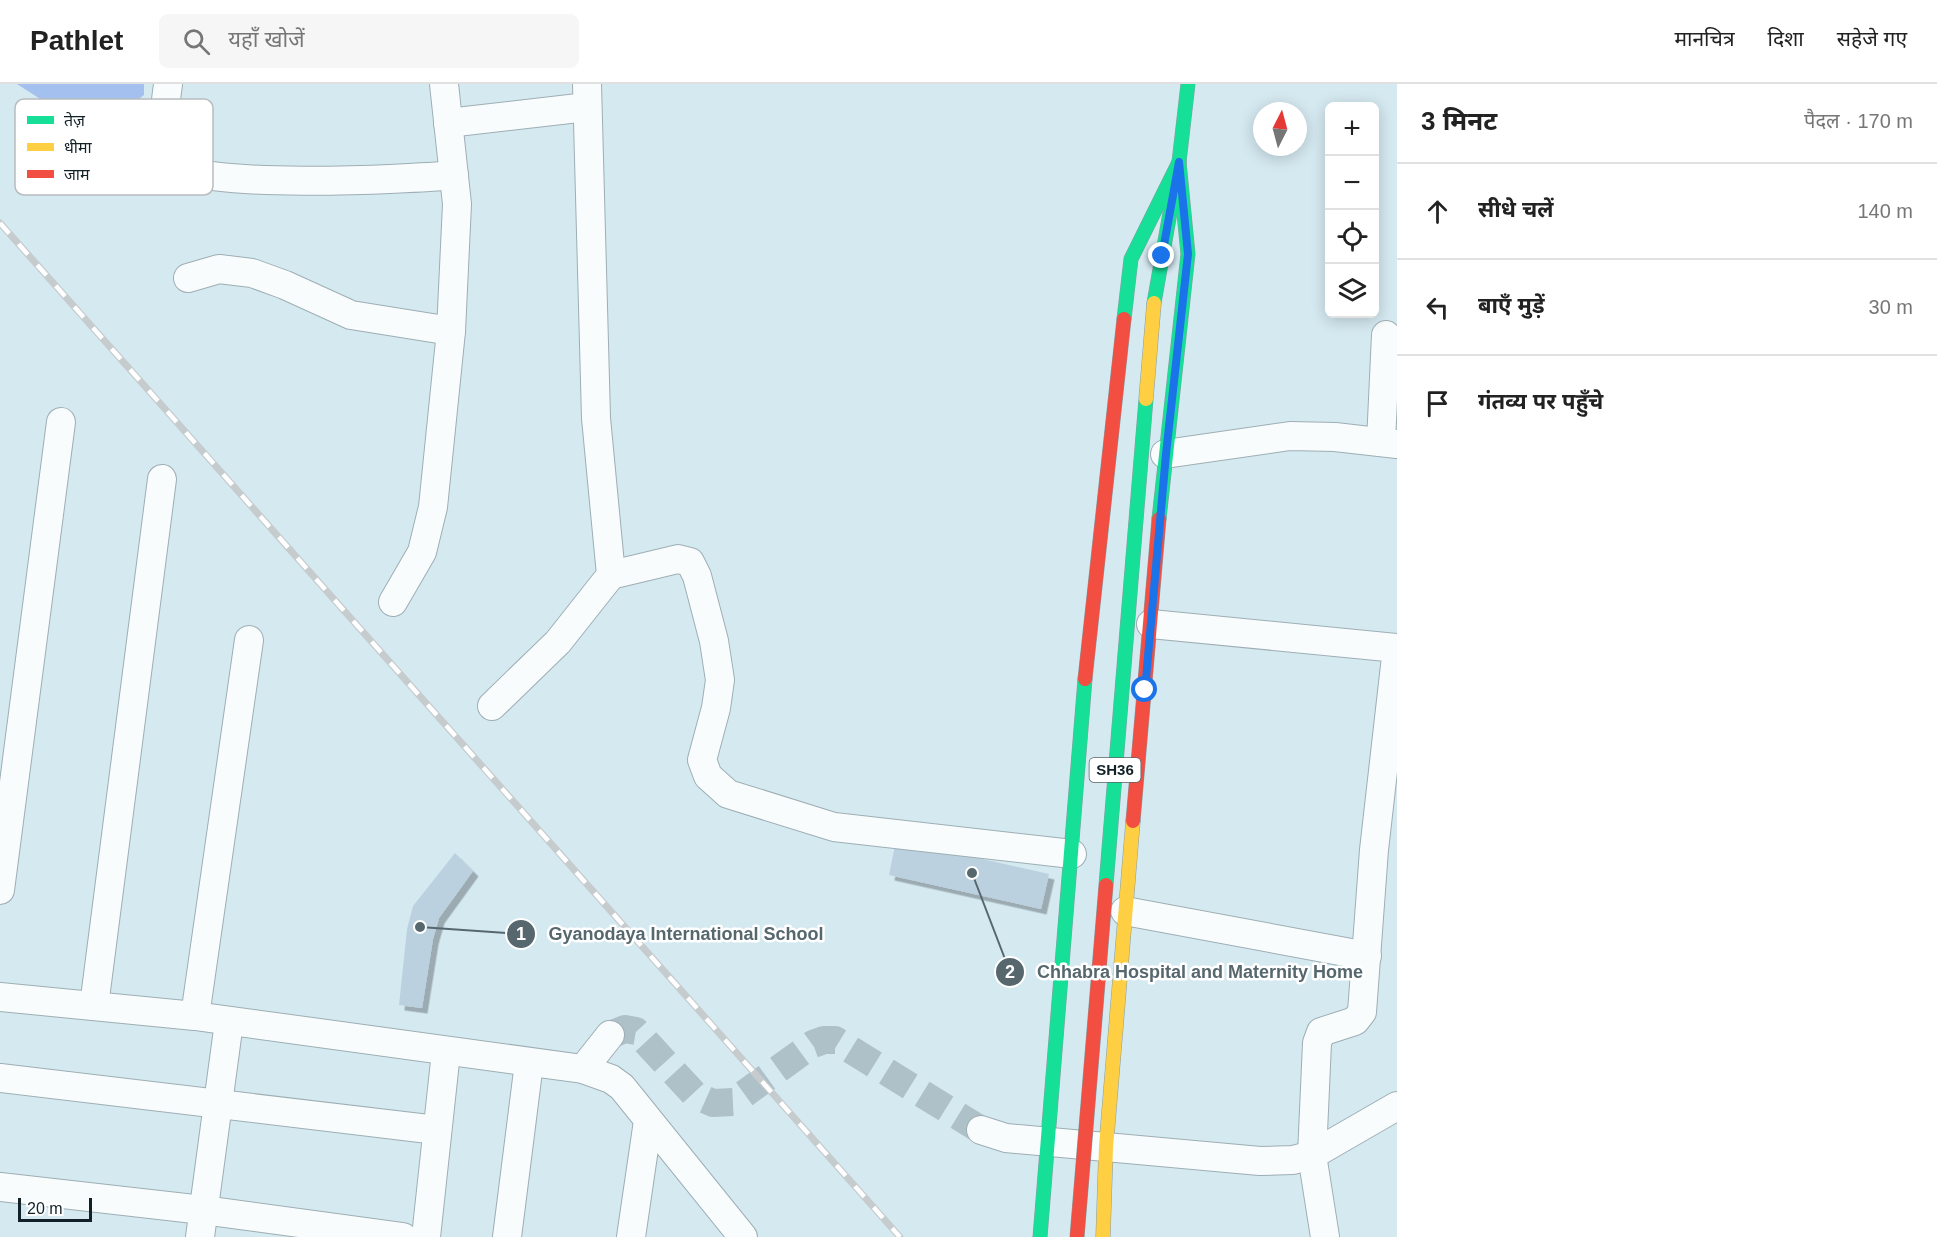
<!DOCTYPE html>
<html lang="hi">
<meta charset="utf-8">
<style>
:root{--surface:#fff;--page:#f6f6f6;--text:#222;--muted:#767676;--line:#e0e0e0}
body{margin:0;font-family:Arial,"Noto Sans Devanagari",sans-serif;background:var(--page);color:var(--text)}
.controls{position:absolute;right:18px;top:18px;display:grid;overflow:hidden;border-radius:9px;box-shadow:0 3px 15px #0003}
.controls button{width:54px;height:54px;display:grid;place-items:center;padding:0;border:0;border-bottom:2px solid var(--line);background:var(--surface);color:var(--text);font:30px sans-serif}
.compass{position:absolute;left:1253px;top:18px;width:54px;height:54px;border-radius:50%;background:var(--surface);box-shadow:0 3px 15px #0003;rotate:6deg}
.scale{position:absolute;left:18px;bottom:15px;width:74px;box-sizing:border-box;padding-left:6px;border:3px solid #122127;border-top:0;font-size:16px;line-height:21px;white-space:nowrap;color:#122127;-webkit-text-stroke:4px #fff;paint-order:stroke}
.stop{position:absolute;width:18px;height:18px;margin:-14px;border:4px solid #1a73e8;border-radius:50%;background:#fff}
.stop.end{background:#1a73e8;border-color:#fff;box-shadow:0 2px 6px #0008}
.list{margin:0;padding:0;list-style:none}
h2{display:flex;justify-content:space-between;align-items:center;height:78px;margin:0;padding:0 24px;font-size:26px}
h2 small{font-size:20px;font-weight:400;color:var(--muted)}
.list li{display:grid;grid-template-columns:39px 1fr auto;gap:18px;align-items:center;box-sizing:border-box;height:96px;padding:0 24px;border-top:2px solid var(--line)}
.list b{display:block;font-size:22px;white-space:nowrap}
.list em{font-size:20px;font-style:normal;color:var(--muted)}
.icon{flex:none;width:33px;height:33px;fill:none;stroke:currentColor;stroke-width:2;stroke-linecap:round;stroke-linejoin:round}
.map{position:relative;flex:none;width:1397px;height:1153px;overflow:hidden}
header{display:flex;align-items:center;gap:36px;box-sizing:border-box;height:84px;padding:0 30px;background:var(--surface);border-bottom:2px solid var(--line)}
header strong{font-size:28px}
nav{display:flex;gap:33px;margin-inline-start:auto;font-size:21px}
.search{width:420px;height:54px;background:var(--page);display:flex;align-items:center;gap:15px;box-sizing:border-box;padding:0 21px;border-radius:9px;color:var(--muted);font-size:22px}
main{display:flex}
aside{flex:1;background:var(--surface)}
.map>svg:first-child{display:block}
</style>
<header>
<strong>Pathlet</strong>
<div class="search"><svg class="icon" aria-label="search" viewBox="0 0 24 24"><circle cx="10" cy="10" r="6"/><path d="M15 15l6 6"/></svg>यहाँ खोजें</div>
<nav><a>मानचित्र</a><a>दिशा</a><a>सहेजे गए</a></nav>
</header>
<main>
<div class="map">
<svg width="1397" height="1153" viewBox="0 0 1397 1153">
<defs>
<filter id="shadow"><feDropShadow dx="5.5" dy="5.5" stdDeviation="0" flood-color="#0004"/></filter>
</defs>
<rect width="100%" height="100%" fill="#d5e9f1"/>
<polygon fill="#a3c0ef" points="17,0 144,0 144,11 105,41 76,38"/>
<g fill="#bcd1df" filter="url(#shadow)">
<polygon points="896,756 1049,790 1041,825 889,791"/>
<polygon points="455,769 473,787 439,834 433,855 422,924 399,921 407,845 413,822"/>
</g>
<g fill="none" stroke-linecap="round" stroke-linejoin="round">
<polyline stroke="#aec1c9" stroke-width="28" stroke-dasharray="28 14" stroke-linecap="butt" points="610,951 625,945 636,947 695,1011 713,1019 733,1018 813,960 824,956 835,956 981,1046"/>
<g stroke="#9eaeb4" stroke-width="30">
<g id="street">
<path d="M 168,0 C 166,18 158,62 168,77 C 188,107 413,95 454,91"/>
<polyline points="448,39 587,23"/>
<polyline points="188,194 219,185 252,189 285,201 351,231 451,247"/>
<polyline points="1381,358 1386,251"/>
<polyline points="1165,370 1290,352 1335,353 1397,360"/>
<polyline points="611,491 678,475 690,478 697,492 714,557 720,596 716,624 702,676 708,692 728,710 834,743 1072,770"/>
<polyline points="393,518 422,468 433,423 451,247 457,120 444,0"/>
<polyline points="1151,540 1397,564 1374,766 1362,928 1355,937 1321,948 1317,959 1312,1071 1325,1153"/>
<polyline points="492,622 558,558 611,491 596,334 587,0"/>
<polyline points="0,806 61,338"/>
<polyline points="1125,827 1367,872"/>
<polyline points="0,913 195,932 583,985 611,995 622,1003 743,1153"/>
<polyline points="94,922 162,395"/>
<polyline points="195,932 249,556"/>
<polyline points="583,985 610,951"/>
<polyline points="0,994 437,1046"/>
<polyline points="981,1046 1006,1054 1260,1077 1293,1076 1312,1071 1397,1022"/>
<polyline points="0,1103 203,1126 403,1153"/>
<polyline points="200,1153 229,938"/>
<polyline points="426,1153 446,968"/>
<polyline points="507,1153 529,979"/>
<polyline points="631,1153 648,1037"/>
</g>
</g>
<g stroke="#899ea3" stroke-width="15">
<g id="fast">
<polyline points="1154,219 1179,78 1188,0"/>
<polyline points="1124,235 1131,175 1179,78"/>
<polyline points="1159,435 1188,170 1179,78"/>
<polyline points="1040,1153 1085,595"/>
</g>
</g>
<g stroke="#899ea3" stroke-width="15">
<polyline id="slow" points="1103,1153 1106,1063 1133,737"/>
</g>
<g stroke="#899ea3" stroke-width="15">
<g id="jam">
<polyline points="1085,595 1124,235"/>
<polyline points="1133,737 1159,435"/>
</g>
</g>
<use href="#street" stroke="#f9fcfd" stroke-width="28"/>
<use href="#fast" stroke="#16e098" stroke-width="14"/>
<use href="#slow" stroke="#ffcf43" stroke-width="14"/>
<use href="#jam" stroke="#f24e42" stroke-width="14"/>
<g stroke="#c6cbcd" stroke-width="7">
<polyline id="rail" points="0,139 900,1153"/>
</g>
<use href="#rail" stroke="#fff" stroke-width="4.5" stroke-dasharray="14" stroke-linecap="butt"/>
<g stroke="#899ea3" stroke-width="15" stroke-linecap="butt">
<polyline id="fast-bridge" points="1106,801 1146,315"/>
</g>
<g stroke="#899ea3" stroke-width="15" stroke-linecap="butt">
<polyline id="slow-bridge" points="1146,315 1154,219"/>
</g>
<g stroke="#899ea3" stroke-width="15" stroke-linecap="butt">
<polyline id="jam-bridge" points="1077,1153 1106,801"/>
</g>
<use href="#fast-bridge" stroke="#16e098" stroke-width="14"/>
<use href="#slow-bridge" stroke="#ffcf43" stroke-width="14"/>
<use href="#jam-bridge" stroke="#f24e42" stroke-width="14"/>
</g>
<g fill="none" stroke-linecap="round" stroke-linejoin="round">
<polyline stroke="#1a73e8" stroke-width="8" points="1145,606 1166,370 1188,170 1179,78 1162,172"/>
</g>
<g text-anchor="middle" stroke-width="5" stroke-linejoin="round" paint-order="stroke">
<rect fill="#fff" stroke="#596468" stroke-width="1.5" x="1089.5" y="674" width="51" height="24" rx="4.5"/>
<g font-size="15" font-weight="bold" fill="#122127">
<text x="1115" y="691">SH36</text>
</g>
</g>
<rect x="15" y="15" width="198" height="96" rx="9" fill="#fff" stroke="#b8bcbe" stroke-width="1.5"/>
<rect x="27" y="32" width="27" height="8" fill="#16e098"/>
<rect x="27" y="59" width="27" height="8" fill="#ffcf43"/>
<rect x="27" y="86" width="27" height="8" fill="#f24e42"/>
<g font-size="16" fill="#122127">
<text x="64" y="42">तेज़</text>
<text x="64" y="69">धीमा</text>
<text x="64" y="96">जाम</text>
</g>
<path fill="none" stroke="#56676e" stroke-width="2" d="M420 843L521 850M972 789L1010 888"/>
<g fill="#56676e" stroke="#fff" stroke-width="2">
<circle cx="420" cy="843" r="6"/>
<circle cx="972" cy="789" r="6"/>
<circle cx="521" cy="850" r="15"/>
<circle cx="1010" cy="888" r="15"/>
</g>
<g font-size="18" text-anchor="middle" font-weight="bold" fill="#fff">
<text x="521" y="856">1</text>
<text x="1010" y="894">2</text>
</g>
<g font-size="18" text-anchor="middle" font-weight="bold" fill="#56676e" stroke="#fff" stroke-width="5" stroke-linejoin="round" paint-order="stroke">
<text x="686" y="856">Gyanodaya International School</text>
<text x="1200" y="894">Chhabra Hospital and Maternity Home</text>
</g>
</svg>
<div class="controls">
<button>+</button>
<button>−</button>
<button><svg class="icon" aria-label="locate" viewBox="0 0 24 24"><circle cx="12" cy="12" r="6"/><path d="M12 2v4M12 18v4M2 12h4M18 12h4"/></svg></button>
<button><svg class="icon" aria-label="layers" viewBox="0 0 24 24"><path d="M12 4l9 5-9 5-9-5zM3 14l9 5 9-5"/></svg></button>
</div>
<svg class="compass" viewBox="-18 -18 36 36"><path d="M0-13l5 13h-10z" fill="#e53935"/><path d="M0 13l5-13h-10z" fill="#767676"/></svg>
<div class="scale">20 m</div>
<div class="stop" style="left:1145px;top:606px"></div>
<div class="stop end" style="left:1162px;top:172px"></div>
</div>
<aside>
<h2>3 मिनट<small>पैदल · 170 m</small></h2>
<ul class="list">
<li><svg class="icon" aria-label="ahead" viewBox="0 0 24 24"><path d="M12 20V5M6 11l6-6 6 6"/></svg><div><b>सीधे चलें</b></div><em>140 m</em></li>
<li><svg class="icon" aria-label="left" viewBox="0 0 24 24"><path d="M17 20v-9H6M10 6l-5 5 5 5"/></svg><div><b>बाएँ मुड़ें</b></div><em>30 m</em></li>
<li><svg class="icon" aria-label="arrive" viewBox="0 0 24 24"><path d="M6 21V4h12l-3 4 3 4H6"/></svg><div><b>गंतव्य पर पहुँचे</b></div></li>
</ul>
</aside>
</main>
